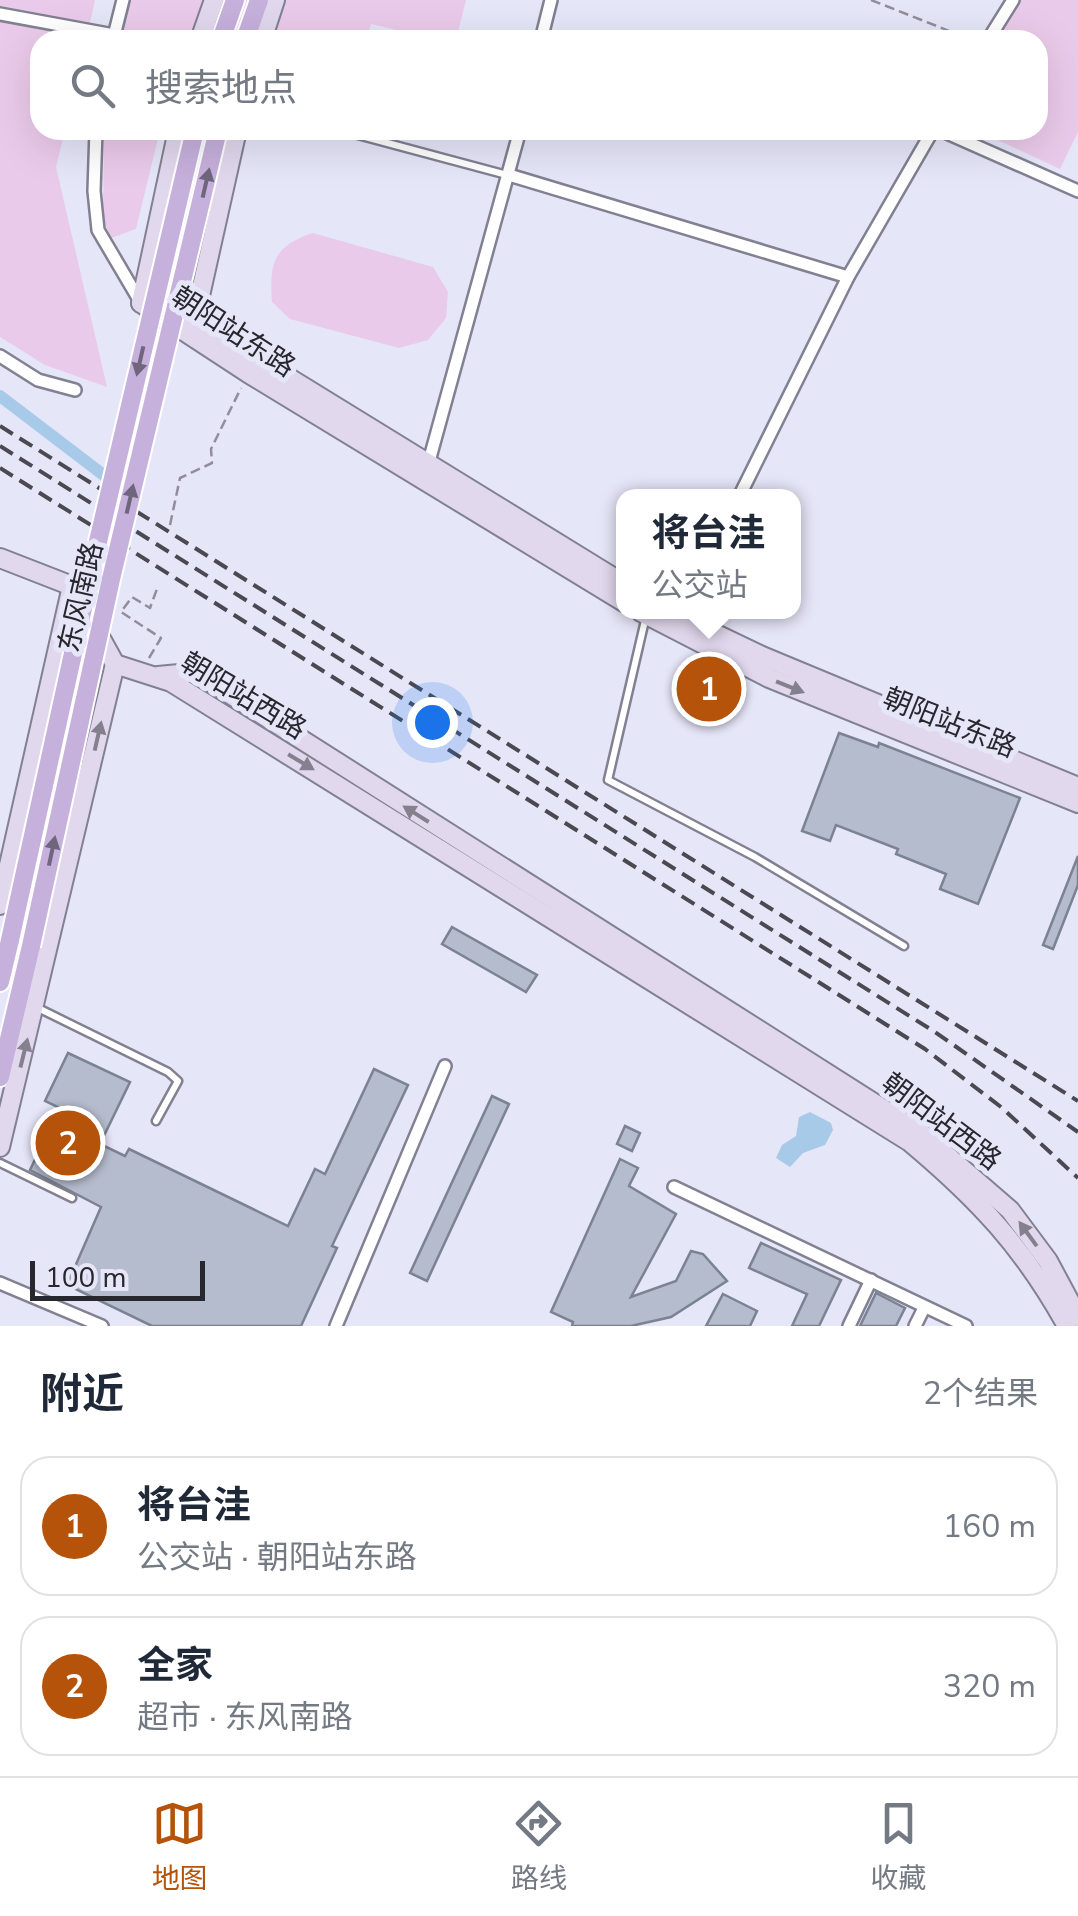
<!DOCTYPE html>
<html lang="zh">
<meta charset="utf-8">
<style>
:root{--surface:#fff;--page:#f2f2f3;--text:#1f2937;--muted:#747a83;--line:#e0e1e3;--accent:#b45309}
body{margin:0;font-family:"Nunito Sans","Noto Sans SC",sans-serif;background:var(--page);color:var(--text)}
.scale{position:absolute;left:30px;bottom:25px;width:175px;box-sizing:border-box;padding-left:10px;border:5px solid #27272e;border-top:0;font-size:28px;line-height:35px;white-space:nowrap;color:#27272e;-webkit-text-stroke:8px #e6e6f9;paint-order:stroke}
.you{position:absolute;left:432px;top:722px;width:35px;height:35px;margin:-25px;border:8px solid #fff;border-radius:50%;background:#1a73e8;box-shadow:0 0 0 15px #1a73e833}
.badge{display:grid;place-items:center;width:65px;height:65px;border-radius:50%;background:var(--accent);color:#fff;font-size:32px;font-weight:700}
.pin{position:absolute;translate:-50% -50%;border:5px solid #fff;box-shadow:0 2px 10px #0006}
.popup{position:absolute;left:616px;top:489px;width:185px;height:130px;box-sizing:border-box;display:grid;place-content:center;border-radius:20px;background:var(--surface);filter:drop-shadow(0 2px 8px #0005);font-size:32px;white-space:nowrap;color:var(--muted)}
.popup b{font-size:38px;color:var(--text)}
.popup::after{content:'';position:absolute;left:50%;top:100%;margin-left:-20px;border:20px solid transparent;border-top-color:var(--surface)}
.list{margin:0;padding:0;list-style:none}
h2{display:flex;justify-content:space-between;align-items:center;height:130px;margin:0;padding:0 40px;font-size:42px}
h2 small{font-size:32px;font-weight:400;color:var(--muted)}
.list li{display:grid;grid-template-columns:65px 1fr auto;gap:30px;align-items:center;box-sizing:border-box;height:140px;margin:0 20px 20px;padding:0 20px;border:2px solid var(--line);border-radius:30px}
.list b{display:block;font-size:38px;white-space:nowrap}
.list p{margin:0;font-size:32px;white-space:nowrap;color:var(--muted)}
.list em{font-size:32px;font-style:normal;color:var(--muted)}
.icon{flex:none;width:55px;height:55px;fill:none;stroke:currentColor;stroke-width:2;stroke-linecap:round;stroke-linejoin:round}
.map{position:relative;flex:none;width:1078px;height:1326px;overflow:hidden}
.search{position:absolute;background:var(--surface);box-shadow:0 10px 40px #0002;left:30px;right:30px;top:30px;height:110px;display:flex;align-items:center;gap:25px;box-sizing:border-box;padding:0 35px;border-radius:30px;color:var(--muted);font-size:38px}
.sheet{height:450px;background:var(--surface)}
nav{display:flex;justify-content:space-around;align-items:center;box-sizing:border-box;height:140px;border-top:2px solid var(--line);background:var(--surface);font-size:28px;color:var(--muted)}
nav a{display:grid;justify-items:center;gap:5px}
nav .on{color:var(--accent)}
.map>svg:first-child{display:block}
</style>
<div class="map">
<svg width="1078" height="1326" viewBox="0 0 1078 1326">
<rect width="100%" height="100%" fill="#e6e6f9"/>
<g fill="#eacaea">
<polygon points="0,0 95,0 86,40 40,40 40,130 65,130 56,167 107,387 45,365 0,337"/>
<polygon points="129,0 466,0 456,40 440,40 371,24 366,40 118,40"/>
<polygon points="1017,0 1078,0 1078,132 1060,169 976,130 1038,130 1038,40 991,40"/>
<polygon points="104,130 160,130 136,229 111,238 103,219"/>
<path d="M 313,233 L 433,267 L 448,292 L 446,318 L 428,340 L 399,348 L 290,319 L 272,302 C 269,262 274,246 313,233 Z"/>
</g>
<polygon fill="#a8cae9" points="810,1112 831,1123 833,1130 825,1145 803,1153 790,1167 776,1158 782,1145 796,1136 799,1117"/>
<g fill="none" stroke-linecap="round" stroke-linejoin="round">
<polyline stroke="#a8cae9" stroke-width="12" points="0,396 114,483"/>
</g>
<g fill="#b5bccd" stroke="#7b8392" stroke-width="2.5">
<polygon points="839,733 878,747 879,743 1020,798 978,904 940,889 946,874 896,854 898,849 836,825 830,841 802,831"/>
<polygon points="1078,856 1078,885 1053,949 1043,945"/>
<polygon points="452,927 537,975 526,992 442,944"/>
<polygon points="68,1053 130,1082 100,1144 125,1156 129,1149 288,1226 315,1169 325,1174 374,1069 408,1085 332,1246 337,1248 301,1326 152,1326 67,1285 101,1207 30,1170 60,1108 45,1101"/>
<polygon points="492,1096 509,1104 427,1281 410,1273"/>
<polygon points="625,1126 640,1133 632,1151 617,1144"/>
<polygon points="620,1159 638,1168 629,1186 676,1214 631,1297 676,1281 691,1251 703,1254 727,1281 671,1317 631,1326 572,1326 573,1322 551,1312"/>
<polygon points="761,1243 841,1280 819,1326 792,1326 807,1294 749,1268"/>
<polygon points="876,1293 905,1308 896,1326 860,1326"/>
<polygon points="723,1294 757,1311 750,1326 706,1326"/>
</g>
<g fill="none" stroke-linecap="round" stroke-linejoin="round">
<g stroke="#818192" stroke-width="11">
<g id="lane">
<polyline points="339,130 507,175"/>
<polyline points="646,616 608,780 755,857 904,946"/>
<polyline points="38,1008 168,1072 178,1081 156,1121"/>
<polyline points="0,1163 72,1198"/>
</g>
</g>
<g stroke="#818192" stroke-width="16">
<g id="street">
<polyline points="0,14 114,35"/>
<polyline points="113,40 123,0"/>
<polyline points="541,40 551,0"/>
<polyline points="988,40 1013,0"/>
<polyline points="96,130 94,191 98,230 141,303"/>
<polyline points="940,130 1078,191"/>
<polyline points="509,175 848,277"/>
<polyline points="0,356 38,380 75,390"/>
<polyline points="428,465 520,130"/>
<polyline points="739,497 848,277 933,130"/>
<polyline points="674,1187 966,1326"/>
<polyline points="0,1283 102,1326"/>
<polyline points="336,1326 445,1066"/>
<polyline points="849,1326 871,1280"/>
<polyline points="915,1326 924,1308"/>
</g>
</g>
<g stroke="#818192" stroke-width="22">
<g id="secondary">
<polyline points="200,40 214,0"/>
<polyline points="262,40 275,0"/>
<polyline points="141,303 248,373 624,602"/>
<polyline points="141,303 178,130"/>
<polyline points="161,309 195,320 624,584"/>
<polyline points="193,327 237,130"/>
<polyline points="0,558 72,586"/>
<path d="M 72,586 L 115,664 L 171,682 L 910,1142 C 978,1199 1024,1248 1067,1326"/>
<polyline points="641,612 769,678 1078,803"/>
<polyline points="670,612 762,656 1078,787"/>
<polyline points="158,676 190,673 200,675 921,1133 1010,1210 1048,1261 1078,1317"/>
<polyline points="0,905 72,586"/>
<polyline points="0,1147 115,664"/>
</g>
</g>
<g stroke="#fff" stroke-width="22">
<g id="primary">
<polyline points="221,40 235,0"/>
<polyline points="245,40 259,0"/>
<polyline points="0,982 10,940"/>
<polyline points="0,1077 31,946"/>
</g>
</g>
<g stroke="#8e8e9c" stroke-width="2.5" stroke-dasharray="10 5" stroke-linecap="butt">
<polyline points="871,0 972,40"/>
<polyline points="170,525 180,478 212,463 211,449 241,388"/>
<polyline points="149,658 161,638 121,612 132,597 150,608 158,586"/>
</g>
<use href="#lane" stroke="#fff" stroke-width="6"/>
<use href="#street" stroke="#fff" stroke-width="11"/>
<use href="#secondary" stroke="#e2d8ee" stroke-width="18"/>
<use href="#primary" stroke="#c6b0dc" stroke-width="18"/>
<g stroke="#494952" stroke-width="4" stroke-dasharray="15 8" stroke-linecap="butt">
<polyline points="0,426 1078,1101"/>
<polyline points="0,446 935,1032 1078,1132"/>
<polyline points="0,468 925,1049 1001,1107 1078,1178"/>
</g>
<g stroke="#fff" stroke-width="22" stroke-linecap="butt">
<g id="primary-bridge">
<polyline points="10,940 92,567 195,130"/>
<polyline points="31,946 111,579 218,130"/>
</g>
</g>
<use href="#primary-bridge" stroke="#c6b0dc" stroke-width="18"/>
</g>
<defs><path id="oneway-solid" d="M-6-.8H1V-3.2L6.5 0L1 3.2V.8H-6Z" transform="scale(2.5)"/></defs>
<g fill="#6f657c">
<use href="#oneway-solid" transform="translate(206 183) rotate(-77)"/>
<use href="#oneway-solid" transform="translate(140 361) rotate(103)"/>
<use href="#oneway-solid" transform="translate(130 499) rotate(-77)"/>
<use href="#oneway-solid" transform="translate(52 851) rotate(-78)"/>
</g>
<g fill="#84808e">
<use href="#oneway-solid" transform="translate(790 687) rotate(22)"/>
<use href="#oneway-solid" transform="translate(98 736) rotate(-77)"/>
<use href="#oneway-solid" transform="translate(301 762) rotate(31)"/>
<use href="#oneway-solid" transform="translate(416 814) rotate(-148)"/>
<use href="#oneway-solid" transform="translate(24 1053) rotate(-76)"/>
<use href="#oneway-solid" transform="translate(1028 1234) rotate(-126)"/>
</g>
<g text-anchor="middle" stroke-width="10" stroke-linejoin="round" paint-order="stroke">
<g font-size="28" fill="#27272e" stroke="#e6e6f9">
<text transform="translate(234 331) rotate(33)" y="10">朝阳站东路</text>
<text transform="translate(80 597) rotate(-77)" y="10">东风南路</text>
<text transform="translate(244 695) rotate(31)" y="10">朝阳站西路</text>
<text transform="translate(950 722) rotate(22)" y="10">朝阳站东路</text>
<text transform="translate(942 1121) rotate(37)" y="10">朝阳站西路</text>
</g>
</g>
</svg>
<div class="scale">100 m</div>
<div class="you"></div>
<div class="pin badge" style="left:709px;top:689px">1</div>
<div class="popup"><b>将台洼</b>公交站</div>
<div class="pin badge" style="left:68px;top:1143px">2</div>
<div class="search"><svg class="icon" aria-label="search" viewBox="0 0 24 24"><circle cx="10" cy="10" r="6"/><path d="M15 15l6 6"/></svg>搜索地点</div>
</div>
<section class="sheet">
<h2>附近<small>2个结果</small></h2>
<ul class="list">
<li><span class="badge">1</span><div><b>将台洼</b><p>公交站 · 朝阳站东路</p></div><em>160 m</em></li>
<li><span class="badge">2</span><div><b>全家</b><p>超市 · 东风南路</p></div><em>320 m</em></li>
</ul>
</section>
<nav>
<a class="on"><svg class="icon" aria-label="map" viewBox="0 0 24 24"><path d="M3 6l6-2 6 2 6-2v14l-6 2-6-2-6 2zM9 4v14M15 6v14"/></svg>地图</a>
<a><svg class="icon" aria-label="directions" viewBox="0 0 24 24"><path d="M12 3l9 9-9 9-9-9zM9 14v-3h6M13 9l2 2-2 2"/></svg>路线</a>
<a><svg class="icon" aria-label="saved" viewBox="0 0 24 24"><path d="M7 4h10v16l-5-4-5 4z"/></svg>收藏</a>
</nav>
